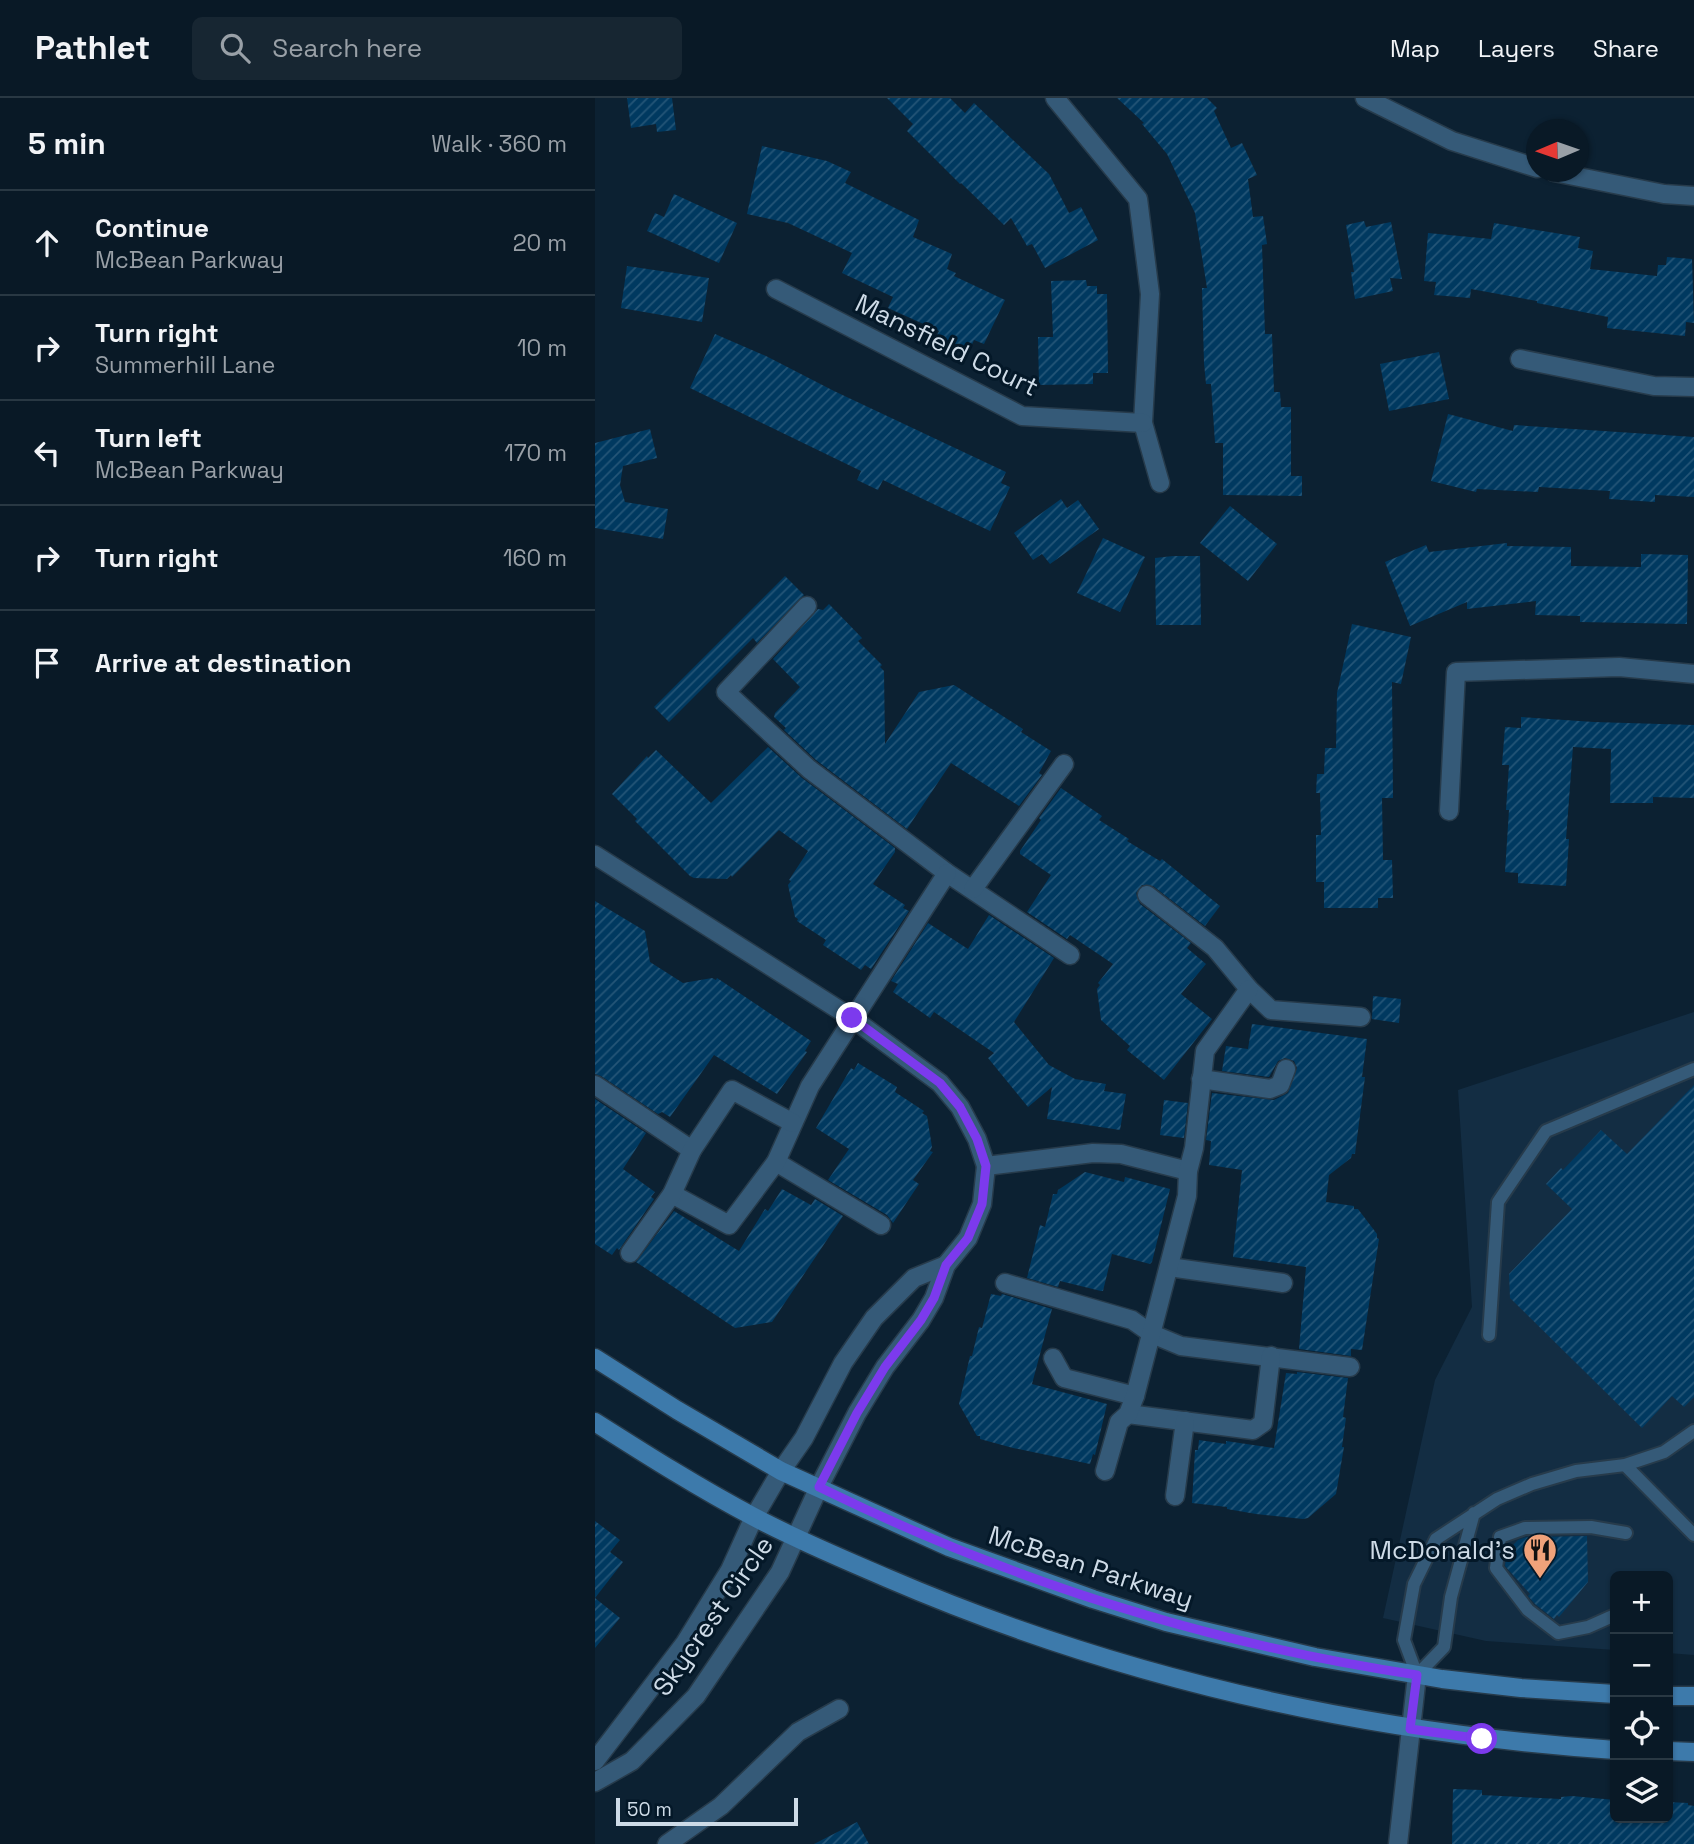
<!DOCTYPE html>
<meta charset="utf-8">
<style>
:root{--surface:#091926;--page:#172632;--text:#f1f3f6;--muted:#99a0a7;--line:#293843}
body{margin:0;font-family:"Space Grotesk",sans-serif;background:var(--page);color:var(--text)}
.controls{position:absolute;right:21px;bottom:21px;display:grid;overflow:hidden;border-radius:10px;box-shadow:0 2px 5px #0004}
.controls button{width:63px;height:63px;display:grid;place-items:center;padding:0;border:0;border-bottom:2px solid var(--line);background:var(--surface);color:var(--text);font:35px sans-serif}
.compass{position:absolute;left:931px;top:21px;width:63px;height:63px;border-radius:50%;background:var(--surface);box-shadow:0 2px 5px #0004;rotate:268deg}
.scale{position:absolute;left:21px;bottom:18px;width:182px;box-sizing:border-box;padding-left:7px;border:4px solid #cedbe7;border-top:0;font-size:19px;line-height:24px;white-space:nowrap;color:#cedbe7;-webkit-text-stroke:5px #041828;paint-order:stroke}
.stop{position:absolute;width:21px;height:21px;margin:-16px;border:5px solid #7c3aed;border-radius:50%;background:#fff}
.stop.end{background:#7c3aed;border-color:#fff;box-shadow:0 2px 7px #0008}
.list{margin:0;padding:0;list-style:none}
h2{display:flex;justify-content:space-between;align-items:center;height:91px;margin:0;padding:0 28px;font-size:30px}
h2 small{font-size:23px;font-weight:400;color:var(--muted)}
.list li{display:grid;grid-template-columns:46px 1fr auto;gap:21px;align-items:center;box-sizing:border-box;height:105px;padding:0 28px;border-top:2px solid var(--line)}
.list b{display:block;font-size:26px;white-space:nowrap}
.list p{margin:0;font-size:23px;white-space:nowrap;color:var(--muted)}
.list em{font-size:23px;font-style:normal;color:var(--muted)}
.icon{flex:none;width:38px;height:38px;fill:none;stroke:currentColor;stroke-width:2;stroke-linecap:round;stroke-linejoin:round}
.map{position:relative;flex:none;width:1099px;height:1746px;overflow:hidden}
header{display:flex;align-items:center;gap:42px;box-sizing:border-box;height:98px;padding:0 35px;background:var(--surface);border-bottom:2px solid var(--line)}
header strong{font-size:33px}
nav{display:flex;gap:38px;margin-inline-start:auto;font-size:24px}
.search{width:490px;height:63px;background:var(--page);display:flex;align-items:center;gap:18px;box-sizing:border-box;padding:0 24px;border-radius:10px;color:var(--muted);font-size:26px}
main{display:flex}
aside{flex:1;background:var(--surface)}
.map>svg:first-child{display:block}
</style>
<header>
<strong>Pathlet</strong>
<div class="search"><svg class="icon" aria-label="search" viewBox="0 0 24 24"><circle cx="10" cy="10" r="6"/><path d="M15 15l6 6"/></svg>Search here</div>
<nav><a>Map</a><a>Layers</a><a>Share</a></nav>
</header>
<main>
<aside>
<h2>5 min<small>Walk · 360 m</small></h2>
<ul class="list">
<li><svg class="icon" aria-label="ahead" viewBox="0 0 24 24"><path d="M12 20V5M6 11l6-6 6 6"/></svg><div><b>Continue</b><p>McBean Parkway</p></div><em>20 m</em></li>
<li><svg class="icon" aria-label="right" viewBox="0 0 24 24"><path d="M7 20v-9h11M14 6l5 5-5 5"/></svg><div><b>Turn right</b><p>Summerhill Lane</p></div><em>10 m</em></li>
<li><svg class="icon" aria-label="left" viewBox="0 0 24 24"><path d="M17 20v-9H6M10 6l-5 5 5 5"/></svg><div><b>Turn left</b><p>McBean Parkway</p></div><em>170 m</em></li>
<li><svg class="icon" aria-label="right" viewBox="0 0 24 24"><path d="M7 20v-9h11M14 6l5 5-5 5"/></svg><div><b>Turn right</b></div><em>160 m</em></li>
<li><svg class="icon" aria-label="arrive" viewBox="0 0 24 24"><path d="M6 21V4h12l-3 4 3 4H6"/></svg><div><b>Arrive at destination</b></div></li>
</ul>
</aside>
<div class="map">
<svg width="1099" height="1746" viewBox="0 0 1099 1746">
<defs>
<pattern id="building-hatch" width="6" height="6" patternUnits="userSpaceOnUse" patternTransform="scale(1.75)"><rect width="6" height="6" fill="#003960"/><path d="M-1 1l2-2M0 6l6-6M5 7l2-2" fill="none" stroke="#245577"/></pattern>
</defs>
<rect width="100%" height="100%" fill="#0c2132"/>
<polygon fill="#132d43" points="1099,914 1099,1557 1073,1555 1073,1478 1020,1478 1020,1552 891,1543 788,1520 840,1282 877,1209 863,992"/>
<g fill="url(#building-hatch)">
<polygon points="32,0 77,0 81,32 62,34 61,26 36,30"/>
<polygon points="292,0 355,0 370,15 379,5 454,76 474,115 486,109 503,142 450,170 437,146 432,148 416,120 409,127 366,85 365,86 312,33 318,26"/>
<polygon points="522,0 612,0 622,10 619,13 636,50 647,45 662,77 653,81 658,119 668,118 672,146 667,147 670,236 677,236 679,294 685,294 686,309 696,309 696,378 707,378 707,398 628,397 628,345 620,345 616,286 611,286 609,265 607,190 612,190 600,115 572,56 547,26 549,25"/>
<polygon points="167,48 232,63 256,74 250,85 324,122 318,139 357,156 352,171 361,175 359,178 410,202 389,246 379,242 374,253 342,237 344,233 293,210 298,199 247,175 257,155 193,125 152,116"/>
<polygon points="79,96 142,125 124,165 52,133 60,115 69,119"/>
<polygon points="769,123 771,129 796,124 807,181 795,180 798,193 760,201 756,174 759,174 751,127"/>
<polygon points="899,125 985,139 983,150 998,153 995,171 1062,178 1063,167 1071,167 1072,159 1097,161 1099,225 1091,224 1090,238 1012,230 1013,219 942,205 942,203 876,191 875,200 839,197 841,184 829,183 833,135 896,141"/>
<polygon points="32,168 114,180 107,224 26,210"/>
<polygon points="491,182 492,188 502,188 502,196 512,196 513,275 498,275 498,286 444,287 443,239 458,239 456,183"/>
<polygon points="120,236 171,258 239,293 411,374 406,385 415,389 395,433 288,382 283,392 262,382 266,373 95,290"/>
<polygon points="844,254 854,301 794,313 785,266"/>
<polygon points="853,316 918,333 919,327 1099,339 1099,399 1060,397 1060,404 1014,401 1015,393 944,389 943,394 882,391 881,394 836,383"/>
<polygon points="55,331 62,360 28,368 25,387 30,404 73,411 68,441 0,430 0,345"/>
<polygon points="466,401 472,410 483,402 504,431 455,466 447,456 438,462 419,435"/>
<polygon points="635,408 682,446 653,483 605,445"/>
<polygon points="508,440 550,459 525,514 482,495"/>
<polygon points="912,445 912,448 976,449 976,468 1046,469 1046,456 1093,457 1092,526 985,524 985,518 940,517 941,503 872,511 872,504 815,528 790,464 831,447 834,454"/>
<polygon points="578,458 605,458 606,527 561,527 560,460"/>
<polygon points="190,478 209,497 162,545 158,540 74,624 59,609"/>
<polygon points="234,506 267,540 263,543 287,567 285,569 289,573 290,646 324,594 359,587 428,631 426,634 456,653 444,675 447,677 424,708 356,665 312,731 221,662 189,632 191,630 179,619 180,615 205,589 178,561 223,511 228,512"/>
<polygon points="757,526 816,539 806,586 797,584 798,700 787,700 788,762 797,762 798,800 783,800 783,810 729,810 729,784 721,784 721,737 726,737 725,695 721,695 722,676 729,676 730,650 741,650 742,595"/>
<polygon points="926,619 999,624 1099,627 1099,700 1058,699 1058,705 1015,705 1016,651 978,649 971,741 974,741 971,788 923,785 923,775 910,774 914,712 911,712 914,667 907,667 910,629 926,630"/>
<polygon points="173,649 207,680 300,750 300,754 278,786 310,807 308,810 314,813 276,871 270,867 266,872 228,847 231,842 202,823 203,821 200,819 193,787 196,783 194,782 213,753 184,732 137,779 136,777 132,781 99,780 95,778 40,723 42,721 17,696 52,658 53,660 61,652 116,705"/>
<polygon points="466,690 507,718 504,722 534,741 532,743 565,763 567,761 625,808 610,828 558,788 547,787 541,795 545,806 596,845 592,850 611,866 586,896 617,921 569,982 532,952 535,948 506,922 502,891 505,887 503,885 518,866 475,837 472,841 432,814 456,777 425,756 425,753 446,722 444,720"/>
<polygon points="0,803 50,833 55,864 88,885 117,880 121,882 122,880 216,943 210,953 212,954 182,996 119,957 75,1019 67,1014 63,1016 6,978 0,976"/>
<polygon points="394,817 459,860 419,924 454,967 480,981 511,986 509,993 531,996 525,1032 452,1021 457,989 433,1009 393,960 399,955 339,914 335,920 298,894 303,886 296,883 333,825 373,851"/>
<polygon points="778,898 806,901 804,925 777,921"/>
<polygon points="657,926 772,941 767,979 770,979 760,1056 757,1056 756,1060 734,1077 731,1104 759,1108 759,1111 763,1111 782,1136 782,1140 784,1141 767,1252 756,1251 756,1258 704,1251 711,1169 638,1159 647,1072 614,1067 616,1043 611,1042 617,995 679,1002 693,995 702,970 699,963 690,960 683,963 674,979 627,973 631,948 653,951"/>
<polygon points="263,965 302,989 300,994 329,1013 327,1015 332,1018 337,1049 335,1053 338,1054 318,1082 324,1086 298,1125 292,1117 233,1082 254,1051 221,1030 256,970 259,972"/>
<polygon points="1099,987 1099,1299 1089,1309 1077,1298 1047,1330 915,1200 914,1176 977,1111 951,1086 966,1070 968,1072 1006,1032 1032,1056"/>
<polygon points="0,1001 51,1035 28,1071 60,1094 56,1099 59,1101 24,1152 22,1150 17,1157 0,1146"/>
<polygon points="569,1002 593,1005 589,1040 565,1037"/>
<polygon points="490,1074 529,1084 530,1079 575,1091 557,1164 555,1166 517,1156 508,1193 506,1193 465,1183 463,1189 432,1180 445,1127 450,1129 458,1096 462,1096 463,1092"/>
<polygon points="187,1091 216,1107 220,1101 248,1118 177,1224 140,1230 41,1164 79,1113 144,1153 170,1111 173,1113"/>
<polygon points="396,1196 406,1198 407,1196 457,1211 437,1286 512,1306 500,1357 498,1356 495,1366 418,1350 385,1341 385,1338 382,1338 364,1306 375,1258 377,1258 384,1229 387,1230"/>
<polygon points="702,1274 753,1280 748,1319 751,1320 747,1349 749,1349 741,1396 713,1420 708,1421 661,1416 632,1411 632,1409 597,1405 600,1352 603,1352 604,1342 631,1346 631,1343 679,1350 691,1275 702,1276"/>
<polygon points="0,1423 25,1442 15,1454 28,1464 0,1500 25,1520 0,1550"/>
<polygon points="992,1438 993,1484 964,1519 962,1517 959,1521 940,1506 933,1498 935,1496 910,1468 913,1445 918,1447 923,1442 932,1439 936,1442 940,1439"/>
<polygon points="858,1691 887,1692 887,1697 966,1701 966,1699 977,1698 1020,1702 1020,1720 1073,1720 1073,1704 1093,1705 1093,1707 1099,1708 1099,1746 857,1746"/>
<polygon points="262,1724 274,1746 219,1746"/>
</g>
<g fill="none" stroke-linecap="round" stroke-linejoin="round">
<g stroke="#273b4b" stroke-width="16">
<g id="service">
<polyline points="894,1237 903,1104 951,1033 1099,971"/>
<polyline points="1030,1367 1099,1437"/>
<polyline points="879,1415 856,1499 849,1549 822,1577 809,1542 819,1486 841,1441 902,1401 937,1386 981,1373 1030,1367 1069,1354 1099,1333"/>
<polyline points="1020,1517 993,1529 963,1535 933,1512 901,1470 905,1439 930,1430 996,1429 1031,1435"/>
</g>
</g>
<g stroke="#273b4b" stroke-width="21">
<g id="minor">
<polyline points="460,0 543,101 555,196 548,325 565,385"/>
<polyline points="181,191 427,318 548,325"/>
<polyline points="925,261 1059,288 1099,289"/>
<polyline points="212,508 131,594 214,671 352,775 475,857"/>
<polyline points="854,713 861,574 1024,569 1099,576"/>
<polyline points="0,757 257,920 345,985 365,1009 382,1041 391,1068 387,1106 373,1140 351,1167 339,1200 326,1222 290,1269 262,1315 224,1389 185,1474 101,1598 37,1663 0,1684"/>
<polyline points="378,791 469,666"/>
<polyline points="552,797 620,850 654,891 676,912 766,919"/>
<polyline points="606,981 675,991 685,987 691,971"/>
<polyline points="0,987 97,1052"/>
<polyline points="181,1064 286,1127"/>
<polyline points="391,1068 498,1055 526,1056 593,1073"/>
<polyline points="77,1096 134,1127 181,1064 215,988 352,775"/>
<polyline points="35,1155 77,1096 97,1052 137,992 198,1025"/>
<polyline points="574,1169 688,1185"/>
<polyline points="410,1185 537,1222 557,1236 586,1248 755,1269"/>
<polyline points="458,1260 469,1280 540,1298"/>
<polyline points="533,1316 658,1332 668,1325 676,1258"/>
<polyline points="510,1373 524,1324 533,1316 540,1298 592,1098 593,1073 599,1050 610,953 654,891"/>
<polyline points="580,1398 590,1323"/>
<polyline points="0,1663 90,1545 135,1472 159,1419 186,1373 209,1340 248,1265 279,1220 319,1180 351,1167"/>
<polyline points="72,1746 126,1708 203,1634 244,1611"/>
<polyline points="803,1746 822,1577"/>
</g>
</g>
<g stroke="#273b4b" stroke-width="21">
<g id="tertiary">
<polyline points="770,0 857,43 942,70"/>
<polyline points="959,74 1069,96 1099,98"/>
</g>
</g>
<g stroke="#273b4b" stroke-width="21">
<g id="secondary">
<polyline points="0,1260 82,1312 186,1373 354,1449 498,1501 571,1524 720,1559 847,1581 926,1590 1020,1596"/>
<path d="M 0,1324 C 52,1357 104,1390 159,1419 C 202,1442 248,1461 292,1480 C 524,1580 769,1635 1020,1652"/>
<polyline points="1073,1598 1099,1598"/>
<polyline points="1073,1653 1099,1654"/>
</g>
</g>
<use href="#service" stroke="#355a78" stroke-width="12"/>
<use href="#minor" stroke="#355a78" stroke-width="18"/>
<use href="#tertiary" stroke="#355a78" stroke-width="18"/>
<use href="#secondary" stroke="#3d7aab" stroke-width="18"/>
</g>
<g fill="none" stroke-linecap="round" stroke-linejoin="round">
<path stroke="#7c3aed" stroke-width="9" d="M 257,920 L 345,985 L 365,1009 L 382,1041 L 391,1068 L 387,1106 L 373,1140 L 351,1167 L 339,1200 L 326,1222 L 290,1269 L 262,1315 L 224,1389 C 413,1482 614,1546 822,1577 L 815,1631 L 887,1641"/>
</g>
<defs>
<g id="restaurant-pin" transform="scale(1.75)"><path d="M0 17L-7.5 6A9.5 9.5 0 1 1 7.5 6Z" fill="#f0a27a" stroke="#041828"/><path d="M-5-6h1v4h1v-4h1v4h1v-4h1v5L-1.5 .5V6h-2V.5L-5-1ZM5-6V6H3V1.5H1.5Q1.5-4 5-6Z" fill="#111"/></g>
</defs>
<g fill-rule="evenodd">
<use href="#restaurant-pin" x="945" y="1452"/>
</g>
<g text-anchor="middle" stroke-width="6" stroke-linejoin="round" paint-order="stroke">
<g font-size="26" fill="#cedbe7" stroke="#041828">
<text transform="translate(352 247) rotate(26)" y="9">Mansfield Court</text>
<text transform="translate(496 1469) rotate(18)" y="9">McBean Parkway</text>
<text transform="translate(118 1518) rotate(-55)" y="9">Skycrest Circle</text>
</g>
<g font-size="26" fill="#cedbe7" stroke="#041828" text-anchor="end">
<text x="920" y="1461">McDonald's</text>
</g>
</g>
</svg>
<div class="controls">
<button>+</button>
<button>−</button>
<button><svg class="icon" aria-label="locate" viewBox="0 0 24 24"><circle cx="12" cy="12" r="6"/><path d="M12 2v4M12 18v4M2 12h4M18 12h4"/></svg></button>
<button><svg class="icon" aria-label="layers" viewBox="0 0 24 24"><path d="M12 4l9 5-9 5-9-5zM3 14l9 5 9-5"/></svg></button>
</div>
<svg class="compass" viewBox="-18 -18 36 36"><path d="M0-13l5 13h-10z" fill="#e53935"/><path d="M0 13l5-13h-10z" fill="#99a0a7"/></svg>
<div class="scale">50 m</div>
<div class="stop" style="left:887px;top:1641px"></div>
<div class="stop end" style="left:257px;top:920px"></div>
</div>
</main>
